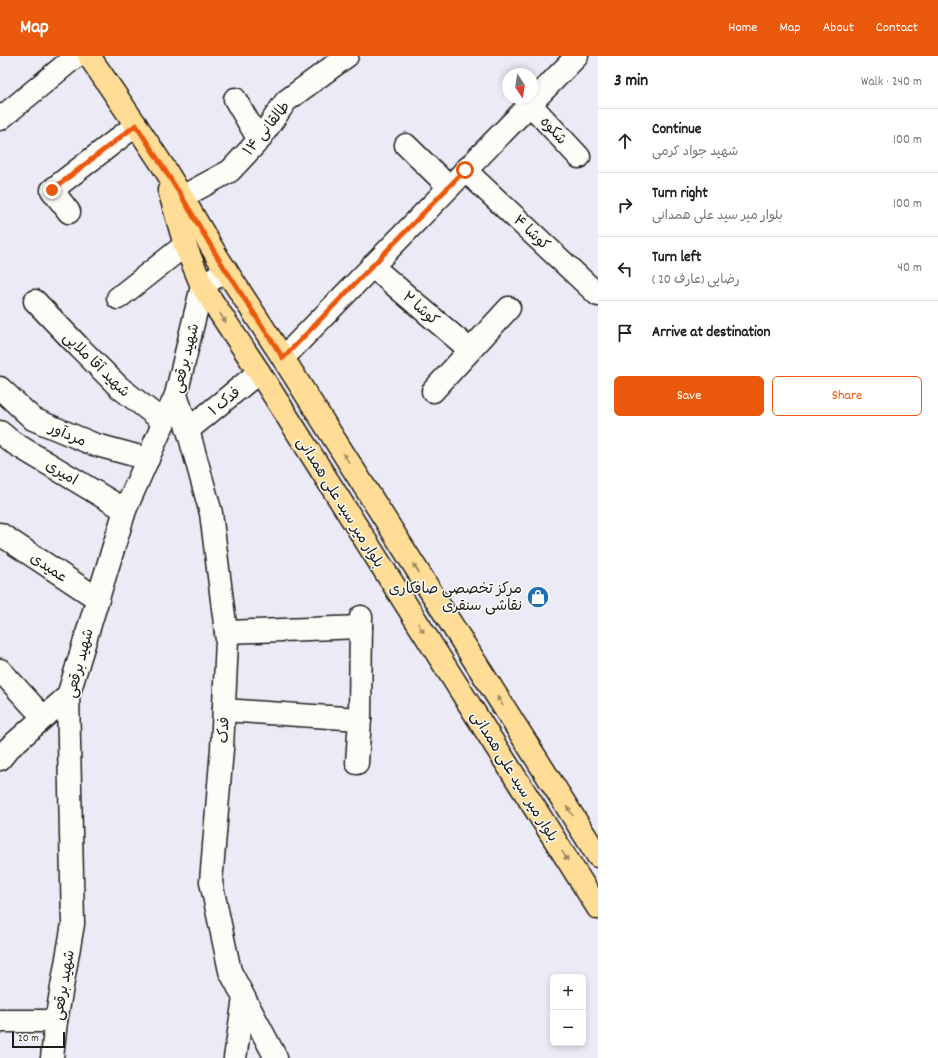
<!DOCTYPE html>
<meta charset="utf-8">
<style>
:root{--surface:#fff;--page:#f2f2f2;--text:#222;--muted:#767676;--line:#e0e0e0;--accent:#ea580c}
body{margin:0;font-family:Dekko,"Playpen Sans Arabic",sans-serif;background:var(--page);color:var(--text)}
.controls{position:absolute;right:12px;bottom:12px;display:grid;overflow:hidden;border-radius:6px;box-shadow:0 2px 6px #0003}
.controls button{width:36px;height:36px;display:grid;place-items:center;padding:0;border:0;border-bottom:1px solid var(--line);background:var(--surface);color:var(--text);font:20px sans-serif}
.compass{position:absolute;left:502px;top:12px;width:36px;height:36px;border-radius:50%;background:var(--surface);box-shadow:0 2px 6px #0003;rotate:168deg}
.scale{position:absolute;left:12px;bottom:10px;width:53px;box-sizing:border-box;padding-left:4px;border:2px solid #1c1c1c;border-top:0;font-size:11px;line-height:14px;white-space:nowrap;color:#1c1c1c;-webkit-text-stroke:3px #fdfcf7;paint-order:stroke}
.stop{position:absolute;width:12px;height:12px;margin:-9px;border:3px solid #ea580c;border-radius:50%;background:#fff}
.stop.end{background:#ea580c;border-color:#fff;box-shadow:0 1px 4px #0008}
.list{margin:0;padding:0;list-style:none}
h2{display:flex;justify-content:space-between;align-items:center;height:52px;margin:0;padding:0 16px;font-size:17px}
h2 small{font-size:13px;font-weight:400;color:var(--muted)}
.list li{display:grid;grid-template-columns:26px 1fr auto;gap:12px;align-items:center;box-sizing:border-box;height:64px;padding:0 16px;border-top:1px solid var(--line)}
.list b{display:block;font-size:15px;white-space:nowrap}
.list p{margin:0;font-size:13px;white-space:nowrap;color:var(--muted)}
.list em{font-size:13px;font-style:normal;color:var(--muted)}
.actions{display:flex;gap:8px;padding:12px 16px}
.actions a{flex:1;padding:9px 0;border:1px solid var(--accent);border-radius:6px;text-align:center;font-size:14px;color:var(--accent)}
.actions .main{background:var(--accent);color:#fff}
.icon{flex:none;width:22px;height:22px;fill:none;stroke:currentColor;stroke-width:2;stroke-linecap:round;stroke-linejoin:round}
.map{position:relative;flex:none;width:598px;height:1002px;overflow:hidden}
header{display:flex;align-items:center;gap:24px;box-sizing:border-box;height:56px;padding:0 20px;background:var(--accent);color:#fff}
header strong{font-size:19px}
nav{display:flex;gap:22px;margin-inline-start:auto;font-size:14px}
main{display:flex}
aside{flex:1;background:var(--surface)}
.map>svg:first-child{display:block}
</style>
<header>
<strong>Map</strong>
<nav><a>Home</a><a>Map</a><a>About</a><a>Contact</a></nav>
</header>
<main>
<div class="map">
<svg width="598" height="1002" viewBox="0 0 598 1002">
<rect width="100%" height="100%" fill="#eceaf6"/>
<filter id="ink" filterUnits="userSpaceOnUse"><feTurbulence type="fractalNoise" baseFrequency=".025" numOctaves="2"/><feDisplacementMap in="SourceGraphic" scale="8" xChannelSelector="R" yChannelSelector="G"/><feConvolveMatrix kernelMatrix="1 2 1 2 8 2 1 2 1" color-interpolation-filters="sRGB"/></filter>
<g filter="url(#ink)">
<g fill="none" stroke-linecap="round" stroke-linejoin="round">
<g stroke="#1c1c1c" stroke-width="25">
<g id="minor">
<polyline points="235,43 259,84"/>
<polyline points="530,48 579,101"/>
<polyline points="0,63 76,0"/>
<polyline points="406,89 449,131"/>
<polyline points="465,114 598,239"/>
<polyline points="182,141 230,115 259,84 286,45 347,0"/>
<polyline points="69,156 52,134 136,69"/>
<polyline points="372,210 470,294"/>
<polyline points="118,242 185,189"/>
<polyline points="35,245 79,291 119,331 164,366"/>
<polyline points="283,302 577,0"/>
<polyline points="0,332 33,363 93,388 148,403"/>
<polyline points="433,335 509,252"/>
<polyline points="176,339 188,374 211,457 227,584 222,693 211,826 230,915 276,1002"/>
<polyline points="188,374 259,316"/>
<polyline points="0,376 12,386 125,454"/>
<polyline points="0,478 98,543"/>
<polyline points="226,576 361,571"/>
<polyline points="0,614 43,661"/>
<polyline points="224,654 360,663"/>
<polyline points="0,703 9,692 68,640"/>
<polyline points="357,707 360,663 361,561"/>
<polyline points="0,965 56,965"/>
<polyline points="52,1002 56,965 73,868 68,640 125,454 176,339 202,230 226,214"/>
<polyline points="235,1002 244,942"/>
</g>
</g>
<g stroke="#1c1c1c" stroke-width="25">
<g id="major">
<polyline points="89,0 136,69 163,110 182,141 218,202 283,302 598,800"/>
<polyline points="169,134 185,189 202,230 259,316 598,852"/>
</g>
</g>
<use href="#minor" stroke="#fdfcf7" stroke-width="22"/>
<use href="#major" stroke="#ffdd96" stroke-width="22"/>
</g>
<defs><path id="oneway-solid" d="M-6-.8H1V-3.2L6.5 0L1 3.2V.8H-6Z"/></defs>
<g fill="#99865f">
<use href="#oneway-solid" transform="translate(223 262) rotate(57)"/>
<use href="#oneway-solid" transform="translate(346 402) rotate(-122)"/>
<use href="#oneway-solid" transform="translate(416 512) rotate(-122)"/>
<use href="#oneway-solid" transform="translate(421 572) rotate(58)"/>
<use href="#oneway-solid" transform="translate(500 645) rotate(-122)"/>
<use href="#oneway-solid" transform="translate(570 755) rotate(-122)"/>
<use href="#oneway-solid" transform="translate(565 800) rotate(58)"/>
</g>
</g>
<g fill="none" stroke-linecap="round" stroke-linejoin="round" filter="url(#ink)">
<polyline stroke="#ea580c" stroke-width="5" points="52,134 136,69 182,141 218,202 283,302 465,114"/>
</g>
<defs>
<g id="shop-disc" transform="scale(1.15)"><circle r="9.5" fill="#1f6fb2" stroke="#fdfcf7"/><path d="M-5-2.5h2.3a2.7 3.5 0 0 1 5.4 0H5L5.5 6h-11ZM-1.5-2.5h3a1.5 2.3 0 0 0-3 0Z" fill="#fff"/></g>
</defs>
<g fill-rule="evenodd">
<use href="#shop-disc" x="538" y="541"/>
</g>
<g text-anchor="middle" stroke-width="3" stroke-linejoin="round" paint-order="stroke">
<g font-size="15" fill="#1c1c1c" stroke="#fdfcf7">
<text transform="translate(266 72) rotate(-51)" y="5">طالقانی ۱۴</text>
<text transform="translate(554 74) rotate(48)" y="5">شکوه</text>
<text transform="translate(532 176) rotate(43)" y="5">کوشا ۴</text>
<text transform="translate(421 252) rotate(41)" y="5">کوشا ۲</text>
<text transform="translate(185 302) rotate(-76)" y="5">شهید برقعی</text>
<text transform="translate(97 308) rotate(44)" y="5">شهید آقا ملایی</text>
<text transform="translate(224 345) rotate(-39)" y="5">فدک ۱</text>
<text transform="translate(68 378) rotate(23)" y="5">مردآور</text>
<text transform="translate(62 416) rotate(31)" y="5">امیری</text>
<text transform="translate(341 446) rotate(58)" y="5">بلوار میر سید علی همدانی</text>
<text transform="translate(49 511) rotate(34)" y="5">عمیدی</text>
<text transform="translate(79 607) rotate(-75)" y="5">شهید برقعی</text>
<text transform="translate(223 674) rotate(-88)" y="5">فدک</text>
<text transform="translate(515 720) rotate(58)" y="5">بلوار میر سید علی همدانی</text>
<text transform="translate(63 929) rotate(-80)" y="5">شهید برقعی</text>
</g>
<g font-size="15" fill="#1c1c1c" stroke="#fdfcf7" text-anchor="end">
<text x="522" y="537">مرکز تخصصی صافکاری<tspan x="522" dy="17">نقاشی سنقری</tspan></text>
</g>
</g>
</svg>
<div class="controls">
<button>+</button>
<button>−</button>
</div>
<svg class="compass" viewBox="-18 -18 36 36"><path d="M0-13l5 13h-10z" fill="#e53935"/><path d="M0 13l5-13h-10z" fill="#767676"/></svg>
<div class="scale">20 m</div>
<div class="stop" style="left:465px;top:114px"></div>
<div class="stop end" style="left:52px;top:134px"></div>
</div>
<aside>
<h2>3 min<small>Walk · 240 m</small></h2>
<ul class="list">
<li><svg class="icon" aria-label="ahead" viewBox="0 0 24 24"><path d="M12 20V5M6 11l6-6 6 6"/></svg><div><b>Continue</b><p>شهید جواد کرمی</p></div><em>100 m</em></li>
<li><svg class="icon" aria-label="right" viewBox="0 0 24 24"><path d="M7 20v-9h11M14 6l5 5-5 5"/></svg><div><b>Turn right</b><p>بلوار میر سید علی همدانی</p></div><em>100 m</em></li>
<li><svg class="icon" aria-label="left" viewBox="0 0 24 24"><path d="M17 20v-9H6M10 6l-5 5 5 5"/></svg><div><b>Turn left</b><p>رضایی (عارف 20 )</p></div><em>40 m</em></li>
<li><svg class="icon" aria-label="arrive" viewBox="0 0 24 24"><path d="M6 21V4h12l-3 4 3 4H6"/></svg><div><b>Arrive at destination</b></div></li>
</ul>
<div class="actions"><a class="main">Save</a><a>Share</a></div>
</aside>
</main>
